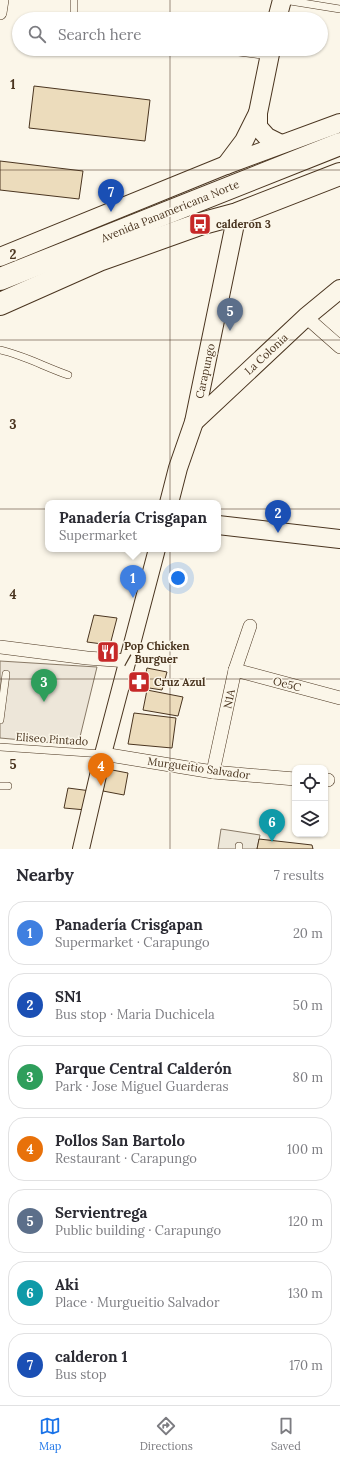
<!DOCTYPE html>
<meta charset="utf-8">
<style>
:root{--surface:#fff;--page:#f7f7f7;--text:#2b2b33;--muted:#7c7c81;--line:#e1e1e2;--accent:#1a73e8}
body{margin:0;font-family:Lora,serif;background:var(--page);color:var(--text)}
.controls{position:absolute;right:12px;bottom:12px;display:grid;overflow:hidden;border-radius:8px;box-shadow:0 1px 3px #0004}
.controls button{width:36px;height:36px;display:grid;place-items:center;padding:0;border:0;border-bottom:1px solid var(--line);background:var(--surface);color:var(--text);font:20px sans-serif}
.you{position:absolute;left:178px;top:578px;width:14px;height:14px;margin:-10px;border:3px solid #fff;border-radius:50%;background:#1a73e8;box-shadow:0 0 0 6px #1a73e833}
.badge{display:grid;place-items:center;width:26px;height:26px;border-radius:50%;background:var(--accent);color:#fff;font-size:13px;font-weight:700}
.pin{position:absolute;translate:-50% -33px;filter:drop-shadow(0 1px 2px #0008)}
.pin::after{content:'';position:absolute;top:21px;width:14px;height:12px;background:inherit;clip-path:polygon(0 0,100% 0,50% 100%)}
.popup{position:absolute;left:45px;top:500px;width:176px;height:52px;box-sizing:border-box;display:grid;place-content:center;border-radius:8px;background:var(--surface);filter:drop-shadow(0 1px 3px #0005);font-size:13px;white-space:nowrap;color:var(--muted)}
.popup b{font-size:15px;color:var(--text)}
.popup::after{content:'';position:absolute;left:50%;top:100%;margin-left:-8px;border:8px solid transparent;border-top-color:var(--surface)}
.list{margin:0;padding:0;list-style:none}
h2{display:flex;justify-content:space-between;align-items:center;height:52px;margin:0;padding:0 16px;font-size:17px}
h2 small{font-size:13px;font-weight:400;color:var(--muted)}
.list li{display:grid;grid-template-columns:26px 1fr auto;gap:12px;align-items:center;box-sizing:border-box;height:64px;margin:0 8px 8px;padding:0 8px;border:1px solid var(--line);border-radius:16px}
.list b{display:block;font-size:15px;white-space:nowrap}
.list p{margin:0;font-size:13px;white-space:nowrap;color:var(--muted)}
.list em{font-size:13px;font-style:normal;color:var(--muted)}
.icon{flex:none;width:22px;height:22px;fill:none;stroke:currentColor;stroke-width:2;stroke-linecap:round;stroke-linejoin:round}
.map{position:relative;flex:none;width:340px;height:849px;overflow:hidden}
.search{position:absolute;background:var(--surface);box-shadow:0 1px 3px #0004;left:12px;right:12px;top:12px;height:44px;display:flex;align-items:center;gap:10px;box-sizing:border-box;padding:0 14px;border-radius:22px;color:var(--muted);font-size:15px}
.sheet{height:556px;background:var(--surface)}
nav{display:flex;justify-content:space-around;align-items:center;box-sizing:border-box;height:56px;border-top:1px solid var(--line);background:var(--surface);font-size:11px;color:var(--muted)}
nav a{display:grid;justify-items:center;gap:2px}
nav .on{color:var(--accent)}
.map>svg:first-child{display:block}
</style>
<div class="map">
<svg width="340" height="849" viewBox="0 0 340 849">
<rect width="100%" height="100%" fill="#fbf6e9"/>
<polygon fill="#ede6d9" stroke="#887966" points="0,661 97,667 78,745 0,738"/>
<polygon fill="#ede7d9" stroke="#887966" points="221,829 260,835 257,849 218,849"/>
<g fill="#ecdcbc" stroke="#4a3520">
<polygon points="34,86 150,100 145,141 29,128"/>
<polygon points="0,161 83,171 79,199 0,190"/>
<polygon points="94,615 117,618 110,645 87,642"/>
<polygon points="147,668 167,672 162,690 143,687"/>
<polygon points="147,690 183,697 178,716 143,710"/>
<polygon points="134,713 176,718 172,748 128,744"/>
<polygon points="107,769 128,773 124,795 103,791"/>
<polygon points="68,788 91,791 86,810 64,808"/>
<polygon points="259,839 312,845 313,849 257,849"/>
</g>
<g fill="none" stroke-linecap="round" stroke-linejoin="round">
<g stroke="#4a3520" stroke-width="8">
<g id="service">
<polyline points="74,0 74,19"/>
<polyline points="284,0 340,9"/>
<polyline points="215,49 269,56"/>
<path d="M 0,350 C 23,355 45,367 68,375"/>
<polyline points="0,720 6,674"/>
<polyline points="0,747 103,754"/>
<polyline points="0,786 8,786"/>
<polyline points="239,849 239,846"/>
</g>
</g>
<g stroke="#4a3520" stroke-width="14">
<g id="minor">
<polyline points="0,13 2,0"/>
<polyline points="306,317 340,347"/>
<polyline points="0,647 87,658 128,661"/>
<polyline points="235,670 340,698"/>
<polyline points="103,754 213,772 295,779"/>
<polyline points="213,772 235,670 250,626"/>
<polyline points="325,780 328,780"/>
</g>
</g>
<g stroke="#4a3520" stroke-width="18">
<polyline id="tertiary" points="81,849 103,754 157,549"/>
</g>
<g stroke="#4a3520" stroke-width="20">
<g id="secondary">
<polyline points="277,19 282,0"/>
<polyline points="271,49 258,113 258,127 267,137 281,144"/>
<polyline points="226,165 244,141 258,113"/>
<polyline points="0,257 226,165 340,123"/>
<polyline points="194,422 306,317 340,289"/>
<polyline points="169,503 178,468 194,422 237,214"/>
<polyline points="218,525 340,539"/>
</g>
</g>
<g stroke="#4a3520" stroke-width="24">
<g id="trunk">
<polyline points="0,279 340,144"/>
<polyline points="0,304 99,260 200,224 237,214 340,174"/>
</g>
</g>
<use href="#service" stroke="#fbf6e9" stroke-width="7"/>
<use href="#minor" stroke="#fbf6e9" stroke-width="13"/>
<use href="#tertiary" stroke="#fbf6e9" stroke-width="16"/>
<use href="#secondary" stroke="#fbf6e9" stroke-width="18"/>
<use href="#trunk" stroke="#fbf6e9" stroke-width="22"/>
</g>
<path fill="none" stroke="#4a3520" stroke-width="1" stroke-opacity="0.55" d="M 170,0 L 170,19M 170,49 L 170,849M 0,170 L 340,170M 0,340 L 340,340M 0,509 L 340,509M 0,679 L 340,679"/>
<defs>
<g id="bus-square" transform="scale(1.15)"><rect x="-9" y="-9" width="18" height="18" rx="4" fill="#c62828" stroke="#fbf6e9"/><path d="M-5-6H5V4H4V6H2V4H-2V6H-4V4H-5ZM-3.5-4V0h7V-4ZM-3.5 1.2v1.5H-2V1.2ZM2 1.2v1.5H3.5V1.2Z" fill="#fff"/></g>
<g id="restaurant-square" transform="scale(1.15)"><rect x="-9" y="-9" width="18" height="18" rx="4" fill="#c62828" stroke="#fbf6e9"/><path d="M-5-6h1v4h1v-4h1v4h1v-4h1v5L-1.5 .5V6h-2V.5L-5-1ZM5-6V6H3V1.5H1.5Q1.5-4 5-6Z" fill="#fff"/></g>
<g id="pharmacy-square" transform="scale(1.15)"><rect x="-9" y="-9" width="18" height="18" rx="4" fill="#c62828" stroke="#fbf6e9"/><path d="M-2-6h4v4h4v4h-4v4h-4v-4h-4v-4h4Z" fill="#fff"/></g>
</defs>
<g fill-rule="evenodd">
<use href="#bus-square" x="200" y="224"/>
<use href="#restaurant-square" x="108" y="652"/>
<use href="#pharmacy-square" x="139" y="682"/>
</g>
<g text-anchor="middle" stroke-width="3" stroke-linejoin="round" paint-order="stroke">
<g font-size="11" fill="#4a3520" stroke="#fbf6e9">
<text transform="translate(170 211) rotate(-22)" y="4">Avenida Panamericana Norte</text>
<text transform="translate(266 354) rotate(-43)" y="4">La Colonia</text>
<text transform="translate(205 371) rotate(-78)" y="4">Carapungo</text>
<text transform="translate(287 684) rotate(15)" y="4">Oe5C</text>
<text transform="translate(229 699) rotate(-78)" y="4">N1A</text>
<text transform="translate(52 739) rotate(4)" y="4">Eliseo Pintado</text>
<text transform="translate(199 768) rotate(8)" y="4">Murgueitio Salvador</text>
</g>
<g font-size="11" font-weight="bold" fill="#4a3520" stroke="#fbf6e9" text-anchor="start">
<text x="216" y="228">calderon 3</text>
<text x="124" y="650">Pop Chicken<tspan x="124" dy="13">/ Burguer</tspan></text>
<text x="154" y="686">Cruz Azul</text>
</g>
</g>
<g font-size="13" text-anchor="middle" font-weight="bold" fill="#4a3520" stroke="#fbf6e9" stroke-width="3" stroke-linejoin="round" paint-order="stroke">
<text x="13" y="89">1</text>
<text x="13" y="259">2</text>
<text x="13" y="429">3</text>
<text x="13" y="599">4</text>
<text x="13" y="769">5</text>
</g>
</svg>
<div class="controls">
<button><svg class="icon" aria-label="locate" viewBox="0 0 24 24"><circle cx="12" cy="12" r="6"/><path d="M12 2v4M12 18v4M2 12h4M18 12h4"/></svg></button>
<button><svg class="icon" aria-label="layers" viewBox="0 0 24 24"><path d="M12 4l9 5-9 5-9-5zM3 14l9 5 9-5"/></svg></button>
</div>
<div class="you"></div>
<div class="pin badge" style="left:133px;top:598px;background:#3f7fe0">1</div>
<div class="popup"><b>Panadería Crisgapan</b>Supermarket</div>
<div class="pin badge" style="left:278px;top:533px;background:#1a4fb4">2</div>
<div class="pin badge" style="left:44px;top:702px;background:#2e9e5b">3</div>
<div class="pin badge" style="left:101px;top:786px;background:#e8710a">4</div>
<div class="pin badge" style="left:230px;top:331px;background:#5c6f8a">5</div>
<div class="pin badge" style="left:272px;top:842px;background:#0f9aa8">6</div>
<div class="pin badge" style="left:111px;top:212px;background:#1a4fb4">7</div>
<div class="search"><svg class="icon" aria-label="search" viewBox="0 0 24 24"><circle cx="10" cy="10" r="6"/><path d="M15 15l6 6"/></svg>Search here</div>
</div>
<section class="sheet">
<h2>Nearby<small>7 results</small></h2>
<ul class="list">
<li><span class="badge" style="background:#3f7fe0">1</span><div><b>Panadería Crisgapan</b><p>Supermarket · Carapungo</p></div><em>20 m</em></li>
<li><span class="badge" style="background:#1a4fb4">2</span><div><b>SN1</b><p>Bus stop · Maria Duchicela</p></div><em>50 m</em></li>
<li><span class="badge" style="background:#2e9e5b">3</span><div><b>Parque Central Calderón</b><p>Park · Jose Miguel Guarderas</p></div><em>80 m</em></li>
<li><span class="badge" style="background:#e8710a">4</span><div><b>Pollos San Bartolo</b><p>Restaurant · Carapungo</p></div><em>100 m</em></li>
<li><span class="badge" style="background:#5c6f8a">5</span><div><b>Servientrega</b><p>Public building · Carapungo</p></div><em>120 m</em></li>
<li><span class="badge" style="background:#0f9aa8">6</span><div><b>Aki</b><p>Place · Murgueitio Salvador</p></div><em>130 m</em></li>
<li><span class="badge" style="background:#1a4fb4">7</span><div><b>calderon 1</b><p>Bus stop</p></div><em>170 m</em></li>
</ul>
</section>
<nav>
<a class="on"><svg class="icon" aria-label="map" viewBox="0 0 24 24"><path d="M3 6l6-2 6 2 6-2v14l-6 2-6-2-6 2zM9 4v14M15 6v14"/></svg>Map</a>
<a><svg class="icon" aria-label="directions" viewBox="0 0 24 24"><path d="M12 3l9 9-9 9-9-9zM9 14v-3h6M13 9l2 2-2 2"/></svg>Directions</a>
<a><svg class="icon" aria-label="saved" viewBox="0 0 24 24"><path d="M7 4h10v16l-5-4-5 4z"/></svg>Saved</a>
</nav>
